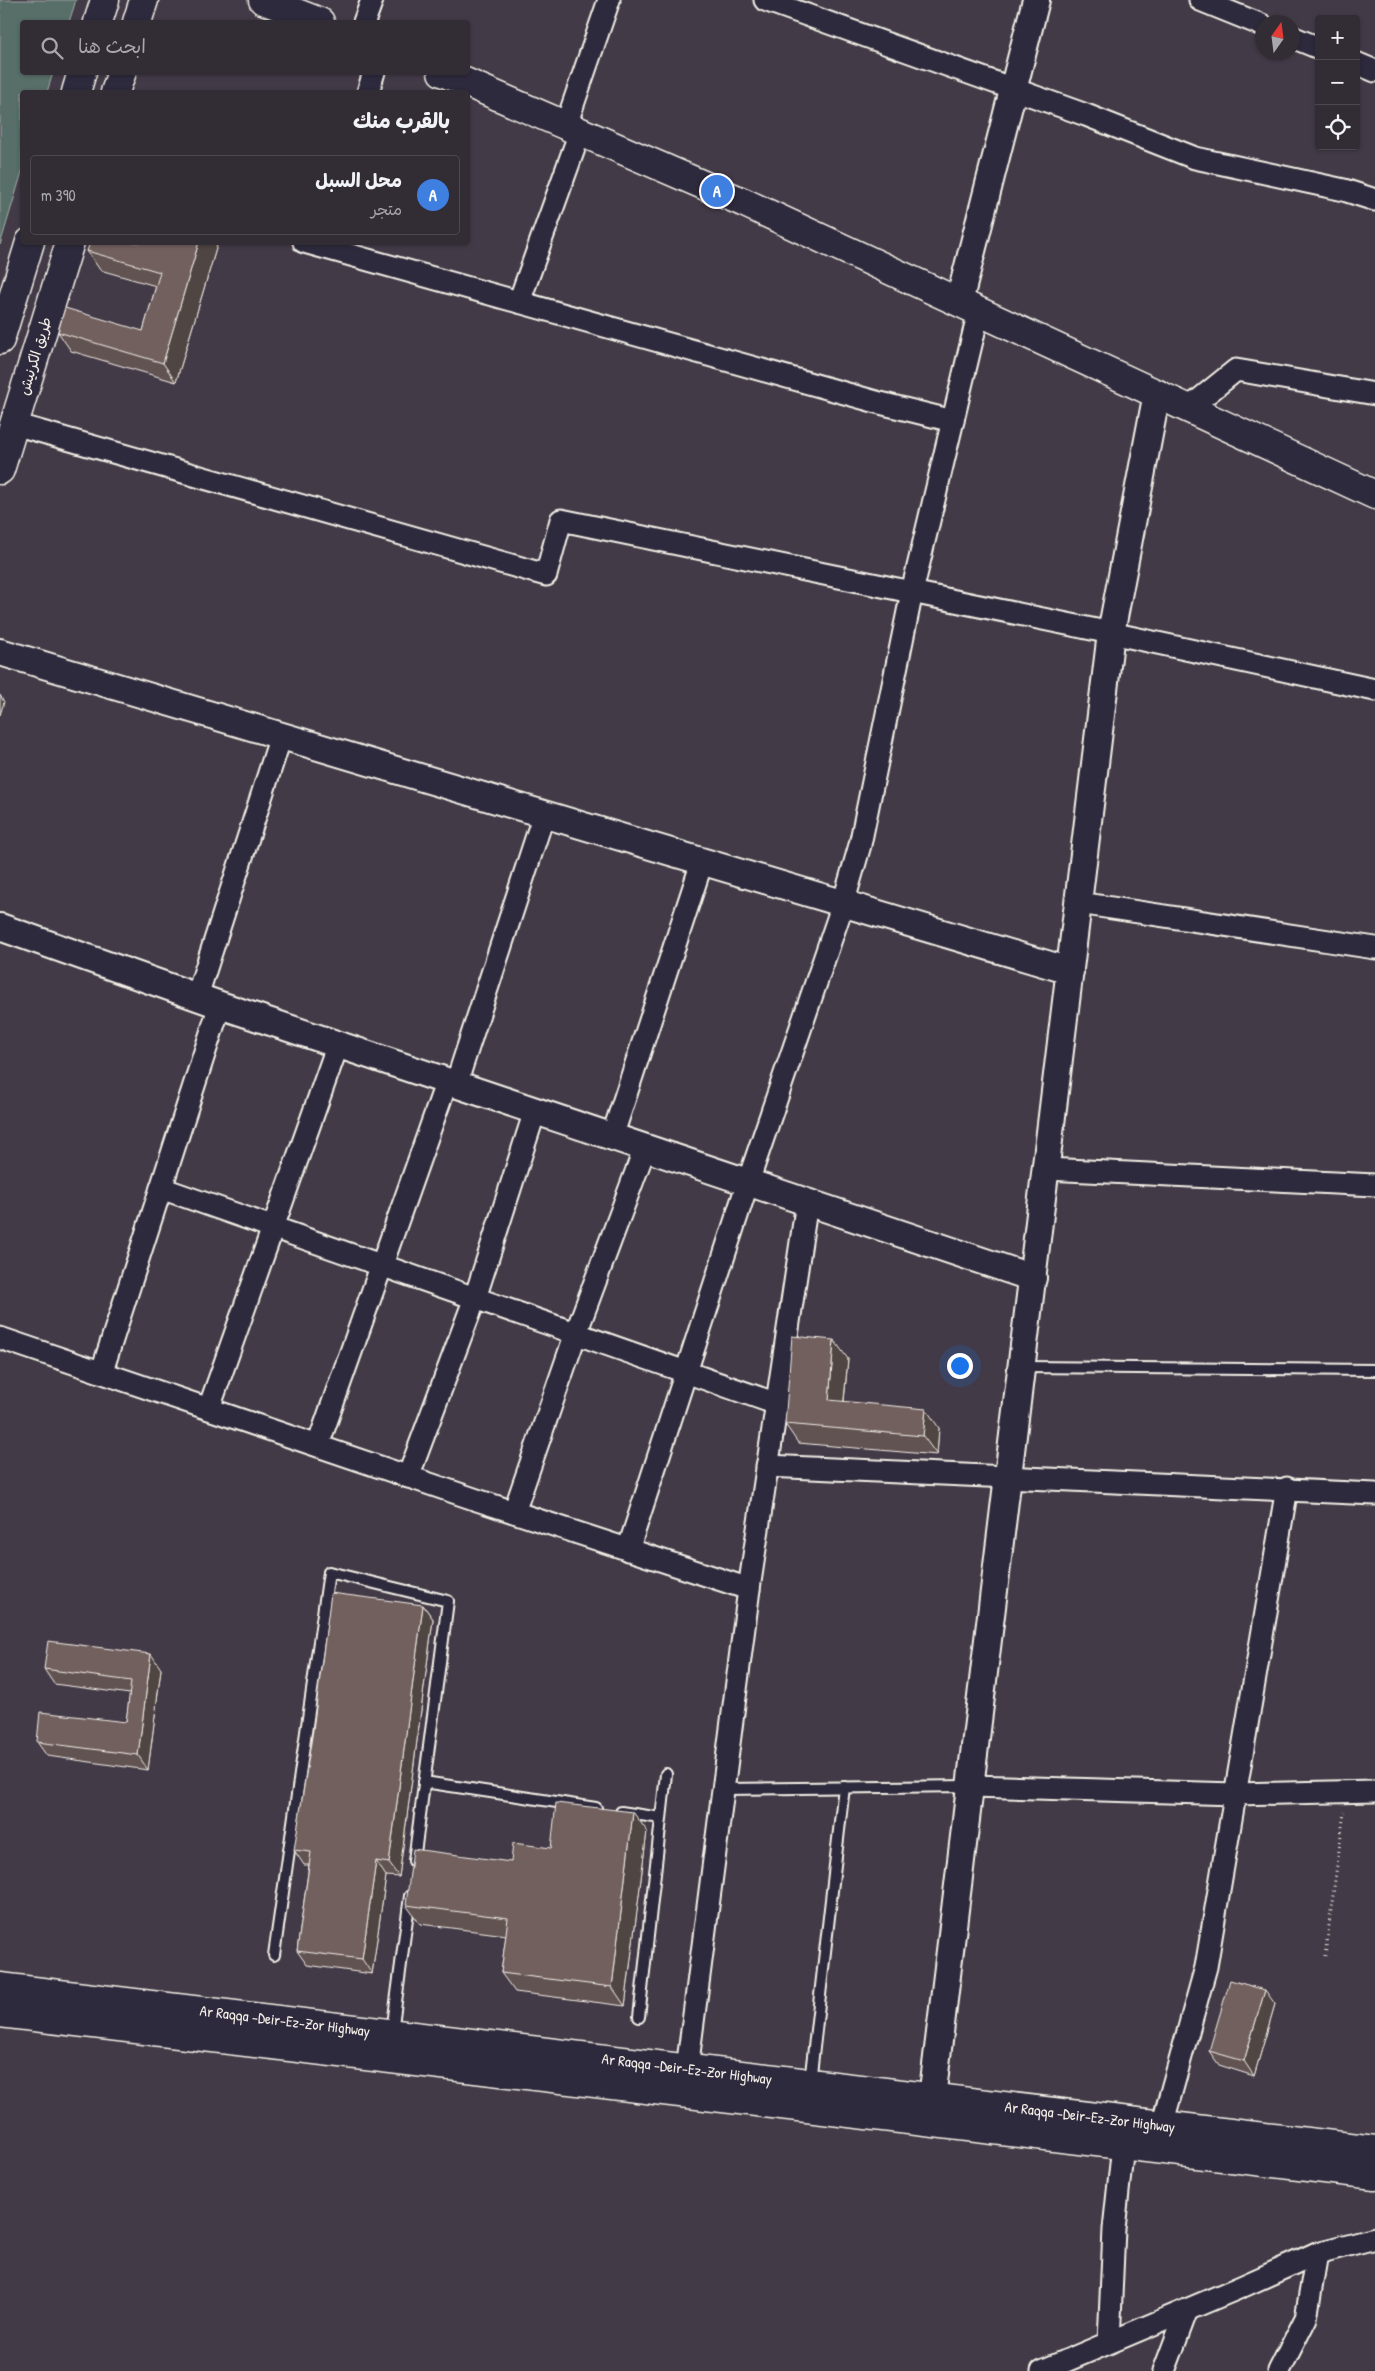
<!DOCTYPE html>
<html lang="ar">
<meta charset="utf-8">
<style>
:root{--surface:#322c35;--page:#3a343d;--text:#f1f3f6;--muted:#a8a7ad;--line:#4d4850;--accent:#e69b98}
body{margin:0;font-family:"Patrick Hand","Playpen Sans Arabic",sans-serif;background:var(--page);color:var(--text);direction:rtl}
.controls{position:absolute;right:15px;top:15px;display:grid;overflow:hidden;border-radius:5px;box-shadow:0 1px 4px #0004}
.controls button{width:45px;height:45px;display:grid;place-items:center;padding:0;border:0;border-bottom:1px solid var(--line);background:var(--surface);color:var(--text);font:25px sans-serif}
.compass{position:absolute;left:1255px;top:15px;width:45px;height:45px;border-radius:50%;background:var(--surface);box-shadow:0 1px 4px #0004;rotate:14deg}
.you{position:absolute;left:959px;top:1365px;width:18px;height:18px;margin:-12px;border:4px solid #fff;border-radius:50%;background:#1a73e8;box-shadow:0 0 0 8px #1a73e833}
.badge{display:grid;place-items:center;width:32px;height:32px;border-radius:50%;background:var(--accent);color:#fff;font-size:16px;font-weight:700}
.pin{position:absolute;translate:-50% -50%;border:2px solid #fff;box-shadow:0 1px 5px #0006}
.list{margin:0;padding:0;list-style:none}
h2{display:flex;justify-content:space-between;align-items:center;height:65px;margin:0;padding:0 20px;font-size:21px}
h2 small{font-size:16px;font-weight:400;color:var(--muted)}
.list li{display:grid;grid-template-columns:32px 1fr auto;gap:15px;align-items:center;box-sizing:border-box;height:80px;margin:0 10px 10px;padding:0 10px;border:1px solid var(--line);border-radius:5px}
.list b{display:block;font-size:19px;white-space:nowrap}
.list p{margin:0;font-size:16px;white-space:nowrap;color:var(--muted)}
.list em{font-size:16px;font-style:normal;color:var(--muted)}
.icon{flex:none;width:28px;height:28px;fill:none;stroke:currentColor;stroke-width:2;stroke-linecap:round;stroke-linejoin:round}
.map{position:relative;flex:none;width:1375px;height:2371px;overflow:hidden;direction:ltr}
.search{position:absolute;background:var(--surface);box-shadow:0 1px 4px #0004;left:20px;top:20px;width:450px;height:55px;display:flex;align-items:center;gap:12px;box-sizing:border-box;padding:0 18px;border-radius:5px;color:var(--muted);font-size:19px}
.panel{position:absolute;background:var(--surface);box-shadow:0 1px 4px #0004;left:20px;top:90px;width:450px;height:155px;border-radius:5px;direction:rtl}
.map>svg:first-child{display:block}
</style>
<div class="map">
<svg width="1375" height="2371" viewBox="0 0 1375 2371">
<rect width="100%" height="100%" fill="#433a47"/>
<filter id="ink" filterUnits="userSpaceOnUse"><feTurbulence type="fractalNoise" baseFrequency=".02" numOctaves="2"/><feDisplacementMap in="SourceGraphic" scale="10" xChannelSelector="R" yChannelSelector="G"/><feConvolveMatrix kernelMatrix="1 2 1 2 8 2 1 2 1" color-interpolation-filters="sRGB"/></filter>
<g filter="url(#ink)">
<polygon fill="#586e69" stroke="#a6b0a8" points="0,0 76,0 69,22 22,22 22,72 53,73 47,92 22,92 22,172 0,245"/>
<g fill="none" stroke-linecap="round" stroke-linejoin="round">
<g stroke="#f4f1e8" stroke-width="14">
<g id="service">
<polyline points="1023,1367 1375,1370"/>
<polyline points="424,1782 596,1808"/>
<polyline points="723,1789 969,1786"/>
<polyline points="621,1812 661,1818"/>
<polyline points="274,1955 329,1572 448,1601 414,1861"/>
<polyline points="639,2017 666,1774"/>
<polyline points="392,2032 410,1896"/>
<polyline points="810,2082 844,1787"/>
</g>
</g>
<g stroke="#f4f1e8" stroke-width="25">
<g id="minor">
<polyline points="765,0 1086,115 1195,158 1344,190 1375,200"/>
<polyline points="1200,0 1262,25"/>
<polyline points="364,22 372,0"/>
<polyline points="1292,37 1319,48"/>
<polyline points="1356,63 1375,71"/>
<polyline points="368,92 374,72"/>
<polyline points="566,125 609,0"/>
<polyline points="304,242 880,403 953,421"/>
<polyline points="519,302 580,132"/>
<polyline points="1189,408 1236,370 1375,394"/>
<polyline points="14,424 546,575 561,520 1111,633 1375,690"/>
<polyline points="1079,903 1375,948"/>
<polyline points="197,996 281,736"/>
<polyline points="456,1084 544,814"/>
<polyline points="612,1137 702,862"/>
<polyline points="1046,1169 1375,1185"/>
<polyline points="161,1188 777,1404"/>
<polyline points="0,1338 477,1500 749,1589"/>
<polyline points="102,1371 220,1005"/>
<polyline points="209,1408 338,1044"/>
<polyline points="318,1445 447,1081"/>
<polyline points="767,1466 1375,1494"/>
<polyline points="408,1477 475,1298 535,1111"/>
<polyline points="514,1512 576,1333 645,1148"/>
<polyline points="628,1550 748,1182 843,904 860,845 912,592 979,311"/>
<polyline points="971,1786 1235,1794 1375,1791"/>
<polyline points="687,2069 749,1589 807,1202"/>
<polyline points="1162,2125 1206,1967 1287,1488"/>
<polyline points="1109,2342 1114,2229 1123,2145"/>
<polyline points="1042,2371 1241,2287 1317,2253 1375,2238"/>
<polyline points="1164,2371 1187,2310"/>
<polyline points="1279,2371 1306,2318 1317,2253"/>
</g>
</g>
<g stroke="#f4f1e8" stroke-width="30">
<g id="tertiary">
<polyline points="959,302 1036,0"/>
<polyline points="0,652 1070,971"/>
<polyline points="0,927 220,1005 1033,1278"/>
<polyline points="932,2098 1111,633 1157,393"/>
</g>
</g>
<g stroke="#f4f1e8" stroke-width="31">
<g id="secondary">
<polyline points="263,0 320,22"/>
<polyline points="442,72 745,203 1375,495"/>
</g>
</g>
<g stroke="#f4f1e8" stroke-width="31">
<g id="primary">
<polyline points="98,22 105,0"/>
<polyline points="137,22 144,0"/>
<polyline points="76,92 82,72"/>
<polyline points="115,92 122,72"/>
<polyline points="0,340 30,242"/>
<polyline points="0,470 70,242"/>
<polyline points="0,1987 1375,2150"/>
<polyline points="0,2013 1375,2175"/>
</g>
</g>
<polyline stroke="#f4f1e8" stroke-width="3" stroke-dasharray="1 4" stroke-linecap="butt" points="1325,1956 1344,1812"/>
<use href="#service" stroke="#2f2a3d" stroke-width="10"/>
<use href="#minor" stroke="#2f2a3d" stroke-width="21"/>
<use href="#tertiary" stroke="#2f2a3d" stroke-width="26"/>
<use href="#secondary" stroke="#2f2a3d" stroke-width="28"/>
<use href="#primary" stroke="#2f2a3d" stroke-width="28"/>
</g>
<g fill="#625352" stroke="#f4f1e8">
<polygon points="218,242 176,382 71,351 58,332 143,331 156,286 100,270 87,251"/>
<polygon points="848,1359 844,1402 939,1428 937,1455 798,1443 785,1424"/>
<polygon points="423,1605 433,1619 399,1877 386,1876 372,1974 307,1965 297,1951 309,1865 304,1865 294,1850"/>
<polygon points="44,1669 161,1669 148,1770 47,1756 37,1742 126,1722 130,1694 54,1684"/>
<polygon points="647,1831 625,2006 515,1992 501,1973 506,1935 420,1924 406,1905 511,1862 551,1848"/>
<polygon points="1275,2004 1254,2076 1219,2065 1209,2051"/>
</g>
<g fill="#504442" stroke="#f4f1e8">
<polygon points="199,242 218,242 176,382 163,363"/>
<polygon points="0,695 4,702 0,715"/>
<polygon points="834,1340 848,1359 842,1419 829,1400"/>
<polygon points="926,1409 939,1428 937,1455 923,1436"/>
<polygon points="423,1605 433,1619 399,1877 389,1863"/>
<polygon points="151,1654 161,1669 148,1770 138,1755"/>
<polygon points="633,1812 647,1831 625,2006 612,1987"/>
<polygon points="376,1861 386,1876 372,1974 362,1959"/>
<polygon points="1265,1990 1275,2004 1254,2076 1244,2061"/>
</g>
<g fill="#72615f" stroke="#f4f1e8">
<polygon points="90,242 199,242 163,363 58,332 65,308 143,331 160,272 87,251"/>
<polygon points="792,1336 834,1340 829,1400 926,1409 923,1436 785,1424"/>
<polygon points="331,1593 423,1605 389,1863 376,1861 362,1959 297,1951 311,1852 294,1850 313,1730"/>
<polygon points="48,1641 151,1654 138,1755 37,1742 40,1712 126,1722 131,1681 44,1669"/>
<polygon points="556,1803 633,1812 612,1987 501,1973 508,1918 406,1905 413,1849 511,1862 513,1843 551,1848"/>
<polygon points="1230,1980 1265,1990 1244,2061 1209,2051"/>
</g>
</g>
<g text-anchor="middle" stroke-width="4" stroke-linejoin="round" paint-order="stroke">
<g font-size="15" fill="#f4f1e8" stroke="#2f2a3d">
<text transform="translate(35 356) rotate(-73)" y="5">طريق الكرنيش</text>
<text transform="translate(285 2021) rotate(7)" y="5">Ar Raqqa -Deir-Ez-Zor Highway</text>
<text transform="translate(687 2069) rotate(7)" y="5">Ar Raqqa -Deir-Ez-Zor Highway</text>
<text transform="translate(1090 2117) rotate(7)" y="5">Ar Raqqa -Deir-Ez-Zor Highway</text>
</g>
</g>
</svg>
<div class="controls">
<button>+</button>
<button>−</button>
<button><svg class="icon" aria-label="locate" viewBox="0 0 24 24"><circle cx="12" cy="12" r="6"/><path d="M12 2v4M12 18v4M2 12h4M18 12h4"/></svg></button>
</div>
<svg class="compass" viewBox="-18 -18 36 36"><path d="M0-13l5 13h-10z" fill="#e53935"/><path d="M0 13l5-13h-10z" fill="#a8a7ad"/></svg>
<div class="you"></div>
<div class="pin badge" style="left:717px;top:191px;background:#3f7fe0">A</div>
<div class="search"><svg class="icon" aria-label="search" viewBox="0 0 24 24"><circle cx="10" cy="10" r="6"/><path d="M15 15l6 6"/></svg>ابحث هنا</div>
<section class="panel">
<h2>بالقرب منك<small></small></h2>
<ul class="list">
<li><span class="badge" style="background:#3f7fe0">A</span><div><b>محل السبل</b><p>متجر</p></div><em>390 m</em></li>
</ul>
</section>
</div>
